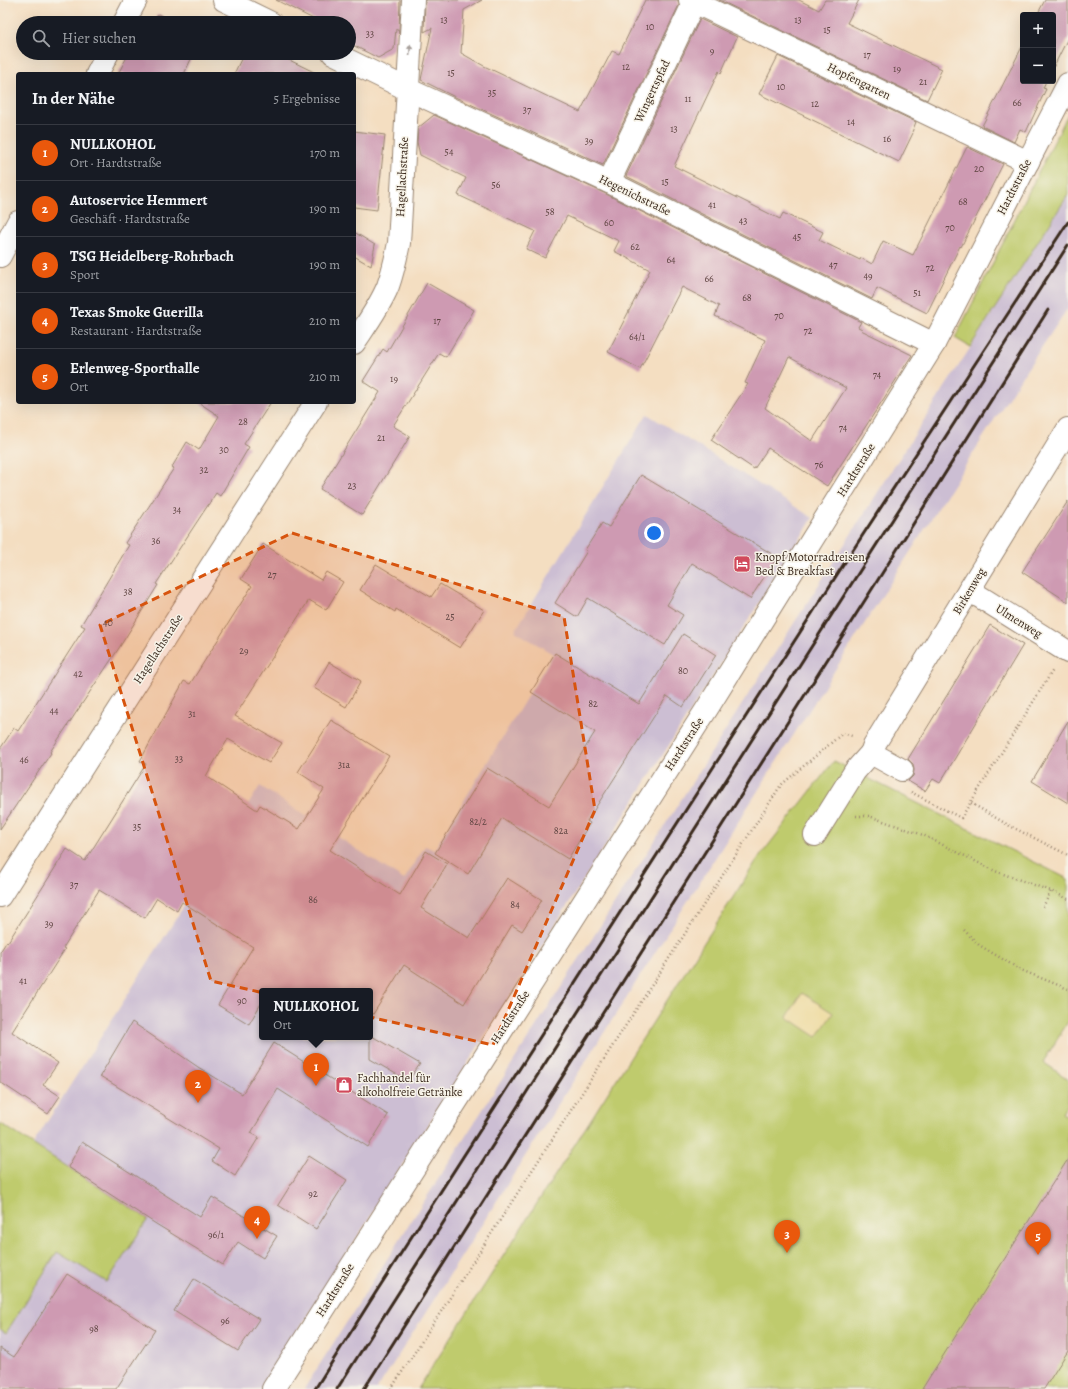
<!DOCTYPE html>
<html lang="de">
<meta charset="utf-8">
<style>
:root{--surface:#171b24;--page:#20242c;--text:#f1f3f6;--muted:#9ea1a6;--line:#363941;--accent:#ea580c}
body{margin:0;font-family:Alegreya,serif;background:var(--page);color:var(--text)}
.controls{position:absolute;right:12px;top:12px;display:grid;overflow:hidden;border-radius:4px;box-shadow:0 4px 16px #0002}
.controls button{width:36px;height:36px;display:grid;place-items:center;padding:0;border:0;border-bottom:1px solid var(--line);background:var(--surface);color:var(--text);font:20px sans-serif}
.you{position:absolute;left:654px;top:533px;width:14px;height:14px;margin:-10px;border:3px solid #fff;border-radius:50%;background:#1a73e8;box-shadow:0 0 0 6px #1a73e833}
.badge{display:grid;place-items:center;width:26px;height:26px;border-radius:50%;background:var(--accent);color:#fff;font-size:13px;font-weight:700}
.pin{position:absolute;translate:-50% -33px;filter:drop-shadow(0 1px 2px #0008)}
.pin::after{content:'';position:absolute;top:21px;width:14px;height:12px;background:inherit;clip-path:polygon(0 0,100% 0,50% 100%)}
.popup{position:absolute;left:259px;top:988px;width:114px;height:52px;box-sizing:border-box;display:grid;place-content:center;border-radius:4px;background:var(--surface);filter:drop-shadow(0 1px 3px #0005);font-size:13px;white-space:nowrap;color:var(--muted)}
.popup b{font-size:15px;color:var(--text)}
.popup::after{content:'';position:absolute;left:50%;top:100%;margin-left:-8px;border:8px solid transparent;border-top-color:var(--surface)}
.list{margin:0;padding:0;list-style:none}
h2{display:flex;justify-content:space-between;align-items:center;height:52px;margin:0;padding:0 16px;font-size:17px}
h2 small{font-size:13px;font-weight:400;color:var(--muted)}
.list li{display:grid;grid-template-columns:26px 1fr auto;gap:12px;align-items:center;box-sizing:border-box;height:56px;padding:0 16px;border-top:1px solid var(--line)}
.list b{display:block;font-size:15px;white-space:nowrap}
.list p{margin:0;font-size:13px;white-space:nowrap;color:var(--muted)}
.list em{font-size:13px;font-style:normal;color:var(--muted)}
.icon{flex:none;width:22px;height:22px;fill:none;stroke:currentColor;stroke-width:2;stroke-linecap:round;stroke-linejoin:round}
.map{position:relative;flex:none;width:1068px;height:1389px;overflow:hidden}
.search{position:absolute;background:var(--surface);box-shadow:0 4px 16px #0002;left:16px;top:16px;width:340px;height:44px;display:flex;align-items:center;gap:10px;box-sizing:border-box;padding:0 14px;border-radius:22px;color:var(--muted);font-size:15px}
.panel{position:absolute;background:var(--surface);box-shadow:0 4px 16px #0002;left:16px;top:72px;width:340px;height:332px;border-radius:4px}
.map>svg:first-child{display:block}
</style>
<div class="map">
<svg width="1068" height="1389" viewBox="0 0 1068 1389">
<rect width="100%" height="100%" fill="#f7f3e8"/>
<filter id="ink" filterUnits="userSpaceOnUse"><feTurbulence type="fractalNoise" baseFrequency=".025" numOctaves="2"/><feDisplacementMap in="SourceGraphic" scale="8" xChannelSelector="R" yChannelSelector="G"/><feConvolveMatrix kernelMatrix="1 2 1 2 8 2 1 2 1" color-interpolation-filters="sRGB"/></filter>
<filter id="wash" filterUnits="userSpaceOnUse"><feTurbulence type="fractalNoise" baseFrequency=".012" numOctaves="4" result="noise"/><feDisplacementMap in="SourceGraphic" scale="16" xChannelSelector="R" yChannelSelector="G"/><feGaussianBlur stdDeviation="0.9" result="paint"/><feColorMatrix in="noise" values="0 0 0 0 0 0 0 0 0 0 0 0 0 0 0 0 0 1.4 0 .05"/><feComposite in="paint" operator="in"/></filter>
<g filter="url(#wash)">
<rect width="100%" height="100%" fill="#f4dec1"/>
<g fill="#ccbed3" fill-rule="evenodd">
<polygon points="1068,195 1068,308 1019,381 377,1389 304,1389"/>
<path d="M 647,414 L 813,518 L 261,1389 L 0,1389 L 0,1329 L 6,1332 L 57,1252 L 148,1219 L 33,1144 L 260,786 L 404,880 L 425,846 L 434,850 L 553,654 L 515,631 ZM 262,991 L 370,991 L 370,1037 L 262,1037 Z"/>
</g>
<g fill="#bfcb6d" stroke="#7d7a46">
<polygon points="1068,114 1068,195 970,347 955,338"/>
<polygon points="834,761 1068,879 1068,1022 1043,1062 1068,1079 1068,1104 1062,1113 1068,1117 1068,1389 418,1389 757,860"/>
<polygon points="0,1123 148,1219 107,1282 57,1252 6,1333 0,1329"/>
</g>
<polygon fill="#eeda9e" stroke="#94825e" points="802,993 833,1013 817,1037 787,1017"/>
<g id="blocks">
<g fill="#ce9ab2" fill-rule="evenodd">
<polygon points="276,0 400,0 399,34 398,29 396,29 394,49 378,58 349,43 349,23 321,23"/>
<polygon points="425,0 482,0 464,10 461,53 484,66 580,112 612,51 619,54 645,0 678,0 679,5 603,165 455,97 421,80 432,28 424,32"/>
<polygon points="719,0 799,0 819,10 825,0 859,0 847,23 942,69 927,100"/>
<polygon points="1045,0 1068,0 1068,38 1053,68 1053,15 1037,15"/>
<polygon points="158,14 176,23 153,23"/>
<polygon points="700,19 737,37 721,73 719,71 674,166 780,219 783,213 823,232 819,240 860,260 861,258 872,264 883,241 913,255 967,147 1003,164 961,247 960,246 927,313 877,288 872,299 626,176"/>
<polygon points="1023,45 1023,81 1046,81 1043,88 1046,89 1026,132 1020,129 1014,142 982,126"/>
<polygon points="129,53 194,53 184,74 118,74"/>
<polygon points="244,53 275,53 318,74 234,74"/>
<polygon points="778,56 916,122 912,132 913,133 899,162 759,94"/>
<path d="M 434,115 L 604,193 L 861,322 L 858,327 L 862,329 L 861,330 L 912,355 L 827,486 L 768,448 L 754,469 L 711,440 L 748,384 L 745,383 L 765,340 L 715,316 L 719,306 L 682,287 L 640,369 L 608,352 L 650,270 L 614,251 L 619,241 L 567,216 L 545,258 L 526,249 L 535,231 L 458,195 L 466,178 L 420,155 L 417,142 L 418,128 ZM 789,357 L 846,388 L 812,441 L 765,408 Z"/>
<polygon points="354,131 385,135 377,210 354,207"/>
<polygon points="354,232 375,245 371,266 354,256"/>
<polygon points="427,283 474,310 446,357 439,353 393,426 410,436 362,515 320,489 380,392 363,381 383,349 387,352"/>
<polygon points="198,402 271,402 244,444 249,447 220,496 216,493 156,584 158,585 119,648 50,752 51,753 0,829 0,749 14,728 18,731 85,627 81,625 129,545 125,543 174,468 172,467 187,442 199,450 219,416"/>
<polygon points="641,475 777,557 750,599 692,563 667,605 683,615 665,645 588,598 577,617 555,603 587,551 585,550 602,523 609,527"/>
<polygon points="1068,501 1068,602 1022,572"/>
<polygon points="263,544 321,580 326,572 343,582 326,610 309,600 235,716 282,743 269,763 228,739 206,776 257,810 260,805 299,829 324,789 298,772 331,720 389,756 330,850 400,895 426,851 447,864 421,908 469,938 507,878 542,900 522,931 512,925 464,1004 404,965 370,1019 370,991 262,991 262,1002 249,1024 218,1005 253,947 182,902 177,911 157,898 145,918 99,890 63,948 65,949 12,1032 58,1063 43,1085 60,1096 48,1114 0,1082 0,952 7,941 8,942 67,849 85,861 146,764 140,761 184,681 190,684 252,586 241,579"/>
<polygon points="376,564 431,597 440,584 484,610 460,648 396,609 395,612 360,590"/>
<polygon points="990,625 1023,645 940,783 933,779 925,791 908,781 913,776 914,770 913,764 908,759"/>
<polygon points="683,634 716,655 683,707 667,696 587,821 590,823 568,859 502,818 468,874 435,853 487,768 549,806 595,732 531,692 555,653 639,704"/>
<polygon points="329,662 361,681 346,707 314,688"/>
<polygon points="1068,721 1068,803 1032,781"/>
<polygon points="132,1022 198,1067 242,1094 274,1043 388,1115 368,1147 278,1089 251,1133 259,1137 235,1176 212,1161 219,1149 100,1076"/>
<polygon points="370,1035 420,1064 408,1081 370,1059"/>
<polygon points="82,1142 200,1217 212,1197 277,1236 263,1258 238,1242 223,1265 156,1224 68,1167"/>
<polygon points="309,1156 347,1180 316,1229 278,1205"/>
<polygon points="1068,1159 1068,1351 1044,1389 922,1389"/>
<polygon points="67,1274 155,1330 116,1389 0,1389 0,1348 14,1357"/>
<polygon points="194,1279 259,1319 238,1351 174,1311"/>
</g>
</g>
</g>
<g filter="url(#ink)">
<use href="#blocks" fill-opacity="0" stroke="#988470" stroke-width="1"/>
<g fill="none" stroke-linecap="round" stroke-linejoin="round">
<g stroke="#988470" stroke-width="24">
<g id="minor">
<polyline points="224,0 271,23"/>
<polyline points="690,0 1028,162"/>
<polyline points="124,23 136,0"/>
<polyline points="333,53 407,89 609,182 934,344"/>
<polyline points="97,74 108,53"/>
<polyline points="609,182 695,0"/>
<polyline points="0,256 18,222"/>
<path d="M 354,343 C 366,325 380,306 388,286 C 393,272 396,258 399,243 L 413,0"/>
<polyline points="969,590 1068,652"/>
<polyline points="871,753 902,770"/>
<polyline points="815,835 855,771 871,753 874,745 1068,429"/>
<polyline points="0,896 316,402"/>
<polyline points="273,1389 708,707 934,344 1068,84"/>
</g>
</g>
<g stroke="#988470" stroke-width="2.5" stroke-dasharray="1 3" stroke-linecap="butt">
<polyline points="911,792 961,818 1053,670"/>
<polyline points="971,803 1008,825 1068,855"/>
<polyline points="856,816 869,816 923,835 995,871 1051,891 1068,899"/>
<polyline points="1043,907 1051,891"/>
<polyline points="964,930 979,945 1021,970 1068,989"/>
<polyline points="391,1389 781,785 843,733 852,736"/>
</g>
<use href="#minor" stroke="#fff" stroke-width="22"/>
<g stroke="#3b2a1e" stroke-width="3">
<polyline points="315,1389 378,1289 849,556 1068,222"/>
<polyline points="337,1389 1068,245"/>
<polyline points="364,1389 881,575 1048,310"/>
</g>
</g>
<defs><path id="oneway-solid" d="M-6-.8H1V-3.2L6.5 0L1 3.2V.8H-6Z"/></defs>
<use fill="#a79f9a" href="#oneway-solid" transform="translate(410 50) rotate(-86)"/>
</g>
<path fill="#d7540e" fill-opacity="0.2" stroke="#d7540e" stroke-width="3" stroke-dasharray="8 5" stroke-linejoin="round" d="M 292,533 L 564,617 L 595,810 L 493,1045 L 211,981 L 100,625 Z"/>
<defs>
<g id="hotel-square" transform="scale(0.9)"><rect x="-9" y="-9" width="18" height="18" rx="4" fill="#d1495b" stroke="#f7f3e8"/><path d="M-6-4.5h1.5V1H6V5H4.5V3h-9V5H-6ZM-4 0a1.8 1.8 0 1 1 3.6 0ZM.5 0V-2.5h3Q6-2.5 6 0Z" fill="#fff"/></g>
<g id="shop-square" transform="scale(0.9)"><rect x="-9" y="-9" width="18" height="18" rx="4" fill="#d1495b" stroke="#f7f3e8"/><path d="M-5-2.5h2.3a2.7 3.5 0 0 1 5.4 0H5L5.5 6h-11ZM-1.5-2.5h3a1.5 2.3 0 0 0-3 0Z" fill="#fff"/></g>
</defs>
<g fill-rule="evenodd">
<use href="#hotel-square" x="742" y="564"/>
<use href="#shop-square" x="344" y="1085"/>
</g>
<g text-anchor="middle" stroke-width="3" stroke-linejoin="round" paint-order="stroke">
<g font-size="10" fill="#604643">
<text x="444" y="23">13</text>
<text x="798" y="23">13</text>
<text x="650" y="30">10</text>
<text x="827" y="33">15</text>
<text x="370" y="37">33</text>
<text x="712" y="54">9</text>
<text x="867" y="58">17</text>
<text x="626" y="70">12</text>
<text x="897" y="72">19</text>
<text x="451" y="76">15</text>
<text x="923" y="85">21</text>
<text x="781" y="90">10</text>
<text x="492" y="96">35</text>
<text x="688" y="102">11</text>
<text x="1017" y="106">66</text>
<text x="815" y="107">12</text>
<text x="527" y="113">37</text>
<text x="851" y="125">14</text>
<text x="674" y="132">13</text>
<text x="887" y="142">16</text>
<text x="589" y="144">39</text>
<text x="449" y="155">54</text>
<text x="979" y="172">20</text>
<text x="665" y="185">15</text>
<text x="496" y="188">56</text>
<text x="963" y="205">68</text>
<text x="712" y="208">41</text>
<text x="550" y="215">58</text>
<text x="743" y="224">43</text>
<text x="609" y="226">60</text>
<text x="950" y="231">70</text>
<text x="797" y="240">45</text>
<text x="635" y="250">62</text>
<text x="671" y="263">64</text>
<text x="833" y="268">47</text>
<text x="930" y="271">72</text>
<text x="868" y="279">49</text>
<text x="709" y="282">66</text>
<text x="917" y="296">51</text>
<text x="747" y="301">68</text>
<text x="779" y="319">70</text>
<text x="437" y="324">17</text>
<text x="808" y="334">72</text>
<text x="637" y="340">64/1</text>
<text x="877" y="378">74</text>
<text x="394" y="382">19</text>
<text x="243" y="425">28</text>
<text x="843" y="431">74</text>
<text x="381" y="441">21</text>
<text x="224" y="453">30</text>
<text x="819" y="468">76</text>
<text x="204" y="473">32</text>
<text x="352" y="489">23</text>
<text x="177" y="513">34</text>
<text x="156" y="544">36</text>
<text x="272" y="578">27</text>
<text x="128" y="595">38</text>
<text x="450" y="620">25</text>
<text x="108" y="626">40</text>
<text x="244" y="654">29</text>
<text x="683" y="674">80</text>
<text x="78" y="677">42</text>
<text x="593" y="707">82</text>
<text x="54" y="714">44</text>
<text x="192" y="717">31</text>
<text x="179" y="762">33</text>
<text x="24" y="763">46</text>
<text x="344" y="768">31a</text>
<text x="478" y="825">82/2</text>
<text x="137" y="830">35</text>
<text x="561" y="834">82a</text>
<text x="74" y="888">37</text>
<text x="313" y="903">86</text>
<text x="515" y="908">84</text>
<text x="49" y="927">39</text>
<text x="23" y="984">41</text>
<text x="242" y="1004">90</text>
<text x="313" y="1197">92</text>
<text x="216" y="1238">96/1</text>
<text x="225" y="1324">96</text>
<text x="94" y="1332">98</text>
</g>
<g font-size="12" fill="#3b2a1e" stroke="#f7f3e8">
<text transform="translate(859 81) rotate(26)" y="4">Hopfengarten</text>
<text transform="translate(652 91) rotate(-65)" y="4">Wingertspfad</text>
<text transform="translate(402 177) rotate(-87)" y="4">Hagellachstraße</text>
<text transform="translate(1014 187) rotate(-63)" y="4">Hardtstraße</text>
<text transform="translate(635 195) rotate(26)" y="4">Hegenichstraße</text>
<text transform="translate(856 470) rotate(-58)" y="4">Hardtstraße</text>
<text transform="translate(969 591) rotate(-59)" y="4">Birkenweg</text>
<text transform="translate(1019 621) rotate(32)" y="4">Ulmenweg</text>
<text transform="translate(158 649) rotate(-57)" y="4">Hagellachstraße</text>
<text transform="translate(684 744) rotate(-57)" y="4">Hardtstraße</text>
<text transform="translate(510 1017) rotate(-57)" y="4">Hardtstraße</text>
<text transform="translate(335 1290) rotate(-58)" y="4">Hardtstraße</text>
</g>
<g font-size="12" fill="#3b2a1e" stroke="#f7f3e8" text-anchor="start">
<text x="755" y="561">Knopf Motorradreisen<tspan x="755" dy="14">Bed &amp; Breakfast</tspan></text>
<text x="357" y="1082">Fachhandel für<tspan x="357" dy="14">alkoholfreie Getränke</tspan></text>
</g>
</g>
</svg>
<div class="controls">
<button>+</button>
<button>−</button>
</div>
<div class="you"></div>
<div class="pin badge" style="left:316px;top:1086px">1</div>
<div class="popup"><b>NULLKOHOL</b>Ort</div>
<div class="pin badge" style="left:198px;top:1103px">2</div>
<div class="pin badge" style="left:787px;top:1253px">3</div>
<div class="pin badge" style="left:257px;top:1239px">4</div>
<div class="pin badge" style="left:1038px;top:1255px">5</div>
<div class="search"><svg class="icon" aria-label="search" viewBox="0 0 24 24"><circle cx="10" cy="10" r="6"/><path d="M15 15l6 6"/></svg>Hier suchen</div>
<section class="panel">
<h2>In der Nähe<small>5 Ergebnisse</small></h2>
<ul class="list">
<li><span class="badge">1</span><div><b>NULLKOHOL</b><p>Ort · Hardtstraße</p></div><em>170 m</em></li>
<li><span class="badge">2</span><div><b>Autoservice Hemmert</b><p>Geschäft · Hardtstraße</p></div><em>190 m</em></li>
<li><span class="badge">3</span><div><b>TSG Heidelberg-Rohrbach</b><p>Sport</p></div><em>190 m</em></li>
<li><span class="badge">4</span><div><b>Texas Smoke Guerilla</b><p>Restaurant · Hardtstraße</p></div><em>210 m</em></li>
<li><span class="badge">5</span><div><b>Erlenweg-Sporthalle</b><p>Ort</p></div><em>210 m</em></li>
</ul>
</section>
</div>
